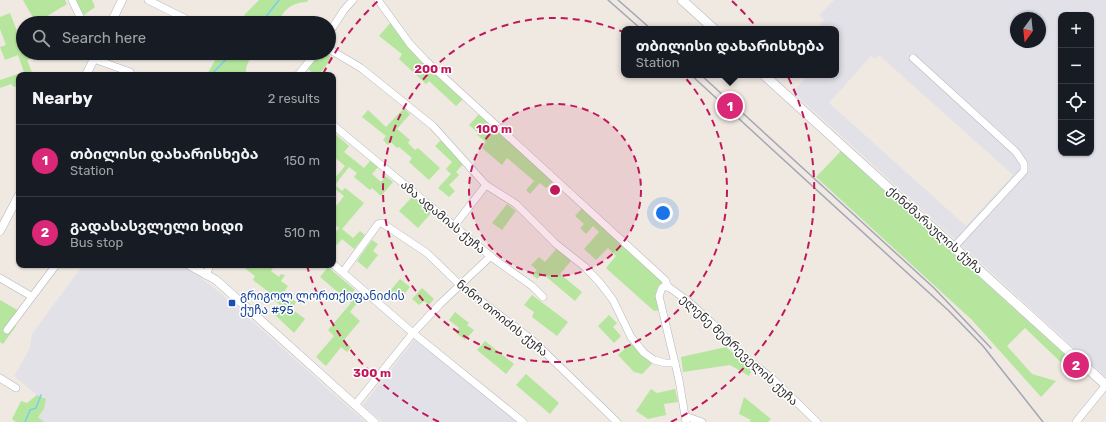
<!DOCTYPE html>
<meta charset="utf-8">
<style>
:root{--surface:#171b24;--page:#242831;--text:#f1f3f6;--muted:#9ea1a6;--line:#363941;--accent:#db2777}
body{margin:0;font-family:Rubik,"Noto Sans Georgian",sans-serif;background:var(--page);color:var(--text)}
.controls{position:absolute;right:12px;top:12px;display:grid;overflow:hidden;border-radius:8px;box-shadow:0 1px 3px #0004}
.controls button{width:36px;height:36px;display:grid;place-items:center;padding:0;border:0;border-bottom:1px solid var(--line);background:var(--surface);color:var(--text);font:20px sans-serif}
.compass{position:absolute;left:1010px;top:12px;width:36px;height:36px;border-radius:50%;background:var(--surface);box-shadow:0 1px 3px #0004;rotate:195deg}
.you{position:absolute;left:663px;top:213px;width:14px;height:14px;margin:-10px;border:3px solid #fff;border-radius:50%;background:#1a73e8;box-shadow:0 0 0 6px #1a73e833}
.badge{display:grid;place-items:center;width:26px;height:26px;border-radius:50%;background:var(--accent);color:#fff;font-size:13px;font-weight:700}
.pin{position:absolute;translate:-50% -50%;border:2px solid #fff;box-shadow:0 1px 4px #0006}
.popup{position:absolute;left:621px;top:26px;width:218px;height:52px;box-sizing:border-box;display:grid;place-content:center;border-radius:8px;background:var(--surface);filter:drop-shadow(0 1px 3px #0005);font-size:13px;white-space:nowrap;color:var(--muted)}
.popup b{font-size:15px;color:var(--text)}
.popup::after{content:'';position:absolute;left:50%;top:100%;margin-left:-8px;border:8px solid transparent;border-top-color:var(--surface)}
.list{margin:0;padding:0;list-style:none}
h2{display:flex;justify-content:space-between;align-items:center;height:52px;margin:0;padding:0 16px;font-size:17px}
h2 small{font-size:13px;font-weight:400;color:var(--muted)}
.list li{display:grid;grid-template-columns:26px 1fr auto;gap:12px;align-items:center;box-sizing:border-box;height:72px;padding:0 16px;border-top:1px solid var(--line)}
.list b{display:block;font-size:15px;white-space:nowrap}
.list p{margin:0;font-size:13px;white-space:nowrap;color:var(--muted)}
.list em{font-size:13px;font-style:normal;color:var(--muted)}
.icon{flex:none;width:22px;height:22px;fill:none;stroke:currentColor;stroke-width:2;stroke-linecap:round;stroke-linejoin:round}
.map{position:relative;flex:none;width:1106px;height:422px;overflow:hidden}
.search{position:absolute;background:var(--surface);box-shadow:0 1px 3px #0004;left:16px;top:16px;width:320px;height:44px;display:flex;align-items:center;gap:10px;box-sizing:border-box;padding:0 14px;border-radius:22px;color:var(--muted);font-size:15px}
.panel{position:absolute;background:var(--surface);box-shadow:0 1px 3px #0004;left:16px;top:72px;width:320px;height:196px;border-radius:8px}
.map>svg:first-child{display:block}
</style>
<div class="map">
<svg width="1106" height="422" viewBox="0 0 1106 422">
<rect width="100%" height="100%" fill="#efe9e1"/>
<g fill="#e3e1e8" fill-rule="evenodd">
<path d="M 834,0 L 1106,0 L 1106,377 L 793,92 L 808,75 L 836,75 L 836,29 L 817,29 L 824,20 L 819,15 ZM 1061,15 L 1091,15 L 1091,153 L 1061,153 ZM 1016,18 L 1040,18 L 1040,42 L 1016,42 ZM 879,55 L 1013,175 L 966,226 L 829,103 L 871,56 L 875,59 Z"/>
<polygon points="83,265 185,265 224,296 365,422 44,422 38,417 44,409 46,399 37,395 14,376 30,348 32,334"/>
<polygon points="415,339 455,369 517,422 382,422 363,405"/>
</g>
<g fill="#b6e59e">
<polygon points="23,0 65,0 67,4 36,23"/>
<polygon points="75,0 92,0 95,7 84,15"/>
<path d="M 259,0 L 308,0 L 307,2 C 291,3 284,9 278,23 L 241,23 L 245,14 Z"/>
<polygon points="10,13 20,39 23,38 23,53 41,54 27,60 33,75 19,75 19,86 14,87 11,84 0,88 0,80 24,72 18,55 5,60 0,47 6,45 0,29 0,17"/>
<polygon points="391,22 463,99 456,106 429,81 426,84 399,59 402,54 379,36"/>
<polygon points="219,53 252,53 246,68 246,75 197,75 208,73"/>
<polygon points="320,53 327,53 332,58 321,72 324,75 315,75 307,68"/>
<polygon points="404,108 410,114 397,129 410,140 408,143 415,150 418,148 440,168 429,180 409,162 412,158 399,147 397,148 391,142 388,145 383,140 386,136 362,117 368,110 386,127"/>
<polygon points="480,113 554,181 546,188 540,183 530,194 526,190 534,181 507,158 502,165 482,148 486,142 477,135 478,133 469,125"/>
<polygon points="333,132 349,146 344,152 364,168 370,161 378,167 372,174 381,182 386,176 393,182 381,196 372,188 370,190 354,177 357,173 349,167 335,185 342,191 345,188 364,203 342,229 353,238 360,231 365,235 354,249 342,239 337,245 333,242 333,235 339,228 333,223 333,210 344,196 333,187 333,180 345,166 333,156"/>
<polygon points="441,140 465,162 456,172 459,175 449,185 455,191 449,197 438,188 451,174 446,169 452,162 435,146"/>
<polygon points="841,151 1074,363 1068,369 1025,328 1007,346 1032,374 1056,381 1041,397 972,320 816,177"/>
<polygon points="413,196 432,212 418,228 399,211"/>
<polygon points="507,204 516,211 502,230 492,223"/>
<polygon points="582,208 663,281 664,284 657,288 656,295 660,310 654,311 606,268 616,256 608,248 596,260 584,249 599,232 593,226 586,234 580,228 584,224 575,216"/>
<polygon points="372,240 378,244 373,251 378,255 367,269 357,261"/>
<polygon points="557,248 571,261 560,274 582,292 575,301 543,274 537,279 532,275 537,270 531,265 539,257 545,262"/>
<polygon points="245,265 263,265 265,267 268,265 273,268 271,271 279,277 281,274 285,275 281,281 288,286 280,298 286,303 290,298 296,302 292,309 305,319 294,333 274,314 280,305 272,298 274,296 253,280 255,276 243,267"/>
<polygon points="328,267 355,290 352,293 360,299 350,312 360,321 343,341 351,347 347,352 341,347 326,366 316,357 334,336 328,330 351,303 320,277"/>
<polygon points="400,279 410,287 399,300 389,292"/>
<polygon points="422,288 434,299 429,305 424,301 419,305 412,299"/>
<polygon points="532,295 568,322 557,336 532,317 534,312 524,305"/>
<polygon points="0,300 19,311 14,324 16,326 3,344 0,342"/>
<polygon points="455,312 469,323 467,325 474,330 465,340 456,333 459,328 449,320"/>
<polygon points="609,315 617,323 613,327 621,336 614,343 598,326"/>
<polygon points="485,341 514,364 506,374 477,350"/>
<path d="M 631,343 C 640,347 644,358 652,364 L 642,374 L 634,372 L 618,355 Z"/>
<polygon points="726,347 752,369 749,376 730,365 683,372 681,357"/>
<polygon points="526,374 559,403 550,414 516,385"/>
<polygon points="651,389 657,393 675,389 678,402 664,404 666,415 648,419 636,411"/>
<polygon points="37,395 46,399 44,409 38,417 44,422 16,422 12,419 21,401 27,403"/>
<polygon points="744,397 771,419 768,422 749,422 751,420 739,414"/>
</g>
<g fill="none" stroke-linecap="round" stroke-linejoin="round">
<g stroke="#75cff0" stroke-width="1.5">
<polyline points="261,23 279,0"/>
<polyline points="211,75 232,53"/>
<polyline points="25,422 30,410 36,408 41,395"/>
</g>
<g stroke="#b4b7c1" stroke-width="8">
<g id="minor">
<polyline points="72,0 83,23"/>
<polyline points="148,0 194,23"/>
<polyline points="378,0 410,44 425,60 665,280 668,287"/>
<polyline points="329,33 344,10 353,0"/>
<polyline points="329,49 361,68 433,126 486,185 516,204 556,244 585,267 600,283 613,300 631,337 644,353 654,360 665,363 675,363"/>
<polyline points="913,58 1016,152 1024,164 1024,171 954,247"/>
<polyline points="94,59 130,72"/>
<polyline points="298,75 316,53"/>
<polyline points="333,125 494,259 532,286 543,297"/>
<polyline points="454,226 486,185"/>
<polyline points="333,264 413,333 523,422"/>
<polyline points="343,272 378,224 382,223 427,253 460,285 531,339 617,422"/>
<polyline points="206,275 210,265"/>
<polyline points="0,278 31,296"/>
<polyline points="7,330 56,265"/>
<polyline points="0,378 16,388"/>
<polyline points="355,405 413,333 440,304 491,256"/>
<polyline points="685,416 702,422"/>
<polyline points="686,422 679,380 659,296 662,288 665,286 670,288 689,302 713,324 738,351 775,381 817,422"/>
<polyline points="1076,422 1106,385"/>
</g>
</g>
<g stroke="#b4b7c1" stroke-width="9">
<g id="tertiary">
<polyline points="111,23 122,0"/>
<polyline points="86,75 97,53"/>
<polyline points="0,231 19,195"/>
<polyline points="189,265 216,280 374,422"/>
</g>
</g>
<g stroke="#b4b7c1" stroke-width="10">
<g id="secondary">
<polyline points="682,0 714,29"/>
<polyline points="764,75 1106,385"/>
</g>
</g>
<use href="#minor" stroke="#fff" stroke-width="7"/>
<use href="#tertiary" stroke="#fff" stroke-width="8"/>
<use href="#secondary" stroke="#fff" stroke-width="9"/>
<g stroke="#a3a6b8" stroke-width="1.5">
<polyline points="608,0 641,29"/>
<polyline points="618,0 651,29"/>
<polyline points="691,75 949,311 983,346 1043,422"/>
<polyline points="701,75 934,288 991,348"/>
</g>
</g>
<circle cx="555" cy="190" r="86" fill="#c2185b" fill-opacity=".12"/>
<g fill="none" stroke="#c2185b" stroke-width="2" stroke-dasharray="7 5">
<circle cx="555" cy="190" r="86"/>
<circle cx="555" cy="190" r="172"/>
<path d="M439 422A259 259 0 0 1 307 266M323 74A259 259 0 0 1 378 1M732 1A259 259 0 0 1 671 422"/>
</g>
<rect fill="#1a4fb4" stroke="#fff" stroke-width="1.5" x="228" y="299" width="8" height="8" rx="2"/>
<g text-anchor="middle" stroke-width="3" stroke-linejoin="round" paint-order="stroke">
<g font-size="12" fill="#2e2e2e" stroke="#fff">
<text transform="translate(443 217) rotate(40)" y="4">აზა ადამიას ქუჩა</text>
<text transform="translate(935 230) rotate(42)" y="4">ქინძმარაულის ქუჩა</text>
<text transform="translate(502 318) rotate(39)" y="4">ნინო თოიძის ქუჩა</text>
<text transform="translate(739 350) rotate(43)" y="4">ელენე მეტრეველის ქუჩა</text>
</g>
<g font-size="12" fill="#164399" stroke="#fff" text-anchor="start">
<text x="240" y="300">გრიგოლ ლორთქიფანიძის<tspan x="240" dy="14">ქუჩა #95</tspan></text>
</g>
</g>
<circle cx="555" cy="190" r="6" fill="#c2185b" stroke="#fff" stroke-width="2"/>
<g font-size="12" text-anchor="middle" font-weight="bold" fill="#c2185b" stroke="#fff" stroke-width="3" stroke-linejoin="round" paint-order="stroke">
<text x="433" y="73">200 m</text>
<text x="494" y="133">100 m</text>
<text x="372" y="377">300 m</text>
</g>
</svg>
<div class="controls">
<button>+</button>
<button>−</button>
<button><svg class="icon" aria-label="locate" viewBox="0 0 24 24"><circle cx="12" cy="12" r="6"/><path d="M12 2v4M12 18v4M2 12h4M18 12h4"/></svg></button>
<button><svg class="icon" aria-label="layers" viewBox="0 0 24 24"><path d="M12 4l9 5-9 5-9-5zM3 14l9 5 9-5"/></svg></button>
</div>
<svg class="compass" viewBox="-18 -18 36 36"><path d="M0-13l5 13h-10z" fill="#e53935"/><path d="M0 13l5-13h-10z" fill="#9ea1a6"/></svg>
<div class="you"></div>
<div class="pin badge" style="left:730px;top:106px">1</div>
<div class="popup"><b>თბილისი დახარისხება</b>Station</div>
<div class="pin badge" style="left:1076px;top:365px">2</div>
<div class="search"><svg class="icon" aria-label="search" viewBox="0 0 24 24"><circle cx="10" cy="10" r="6"/><path d="M15 15l6 6"/></svg>Search here</div>
<section class="panel">
<h2>Nearby<small>2 results</small></h2>
<ul class="list">
<li><span class="badge">1</span><div><b>თბილისი დახარისხება</b><p>Station</p></div><em>150 m</em></li>
<li><span class="badge">2</span><div><b>გადასასვლელი ხიდი</b><p>Bus stop</p></div><em>510 m</em></li>
</ul>
</section>
</div>
